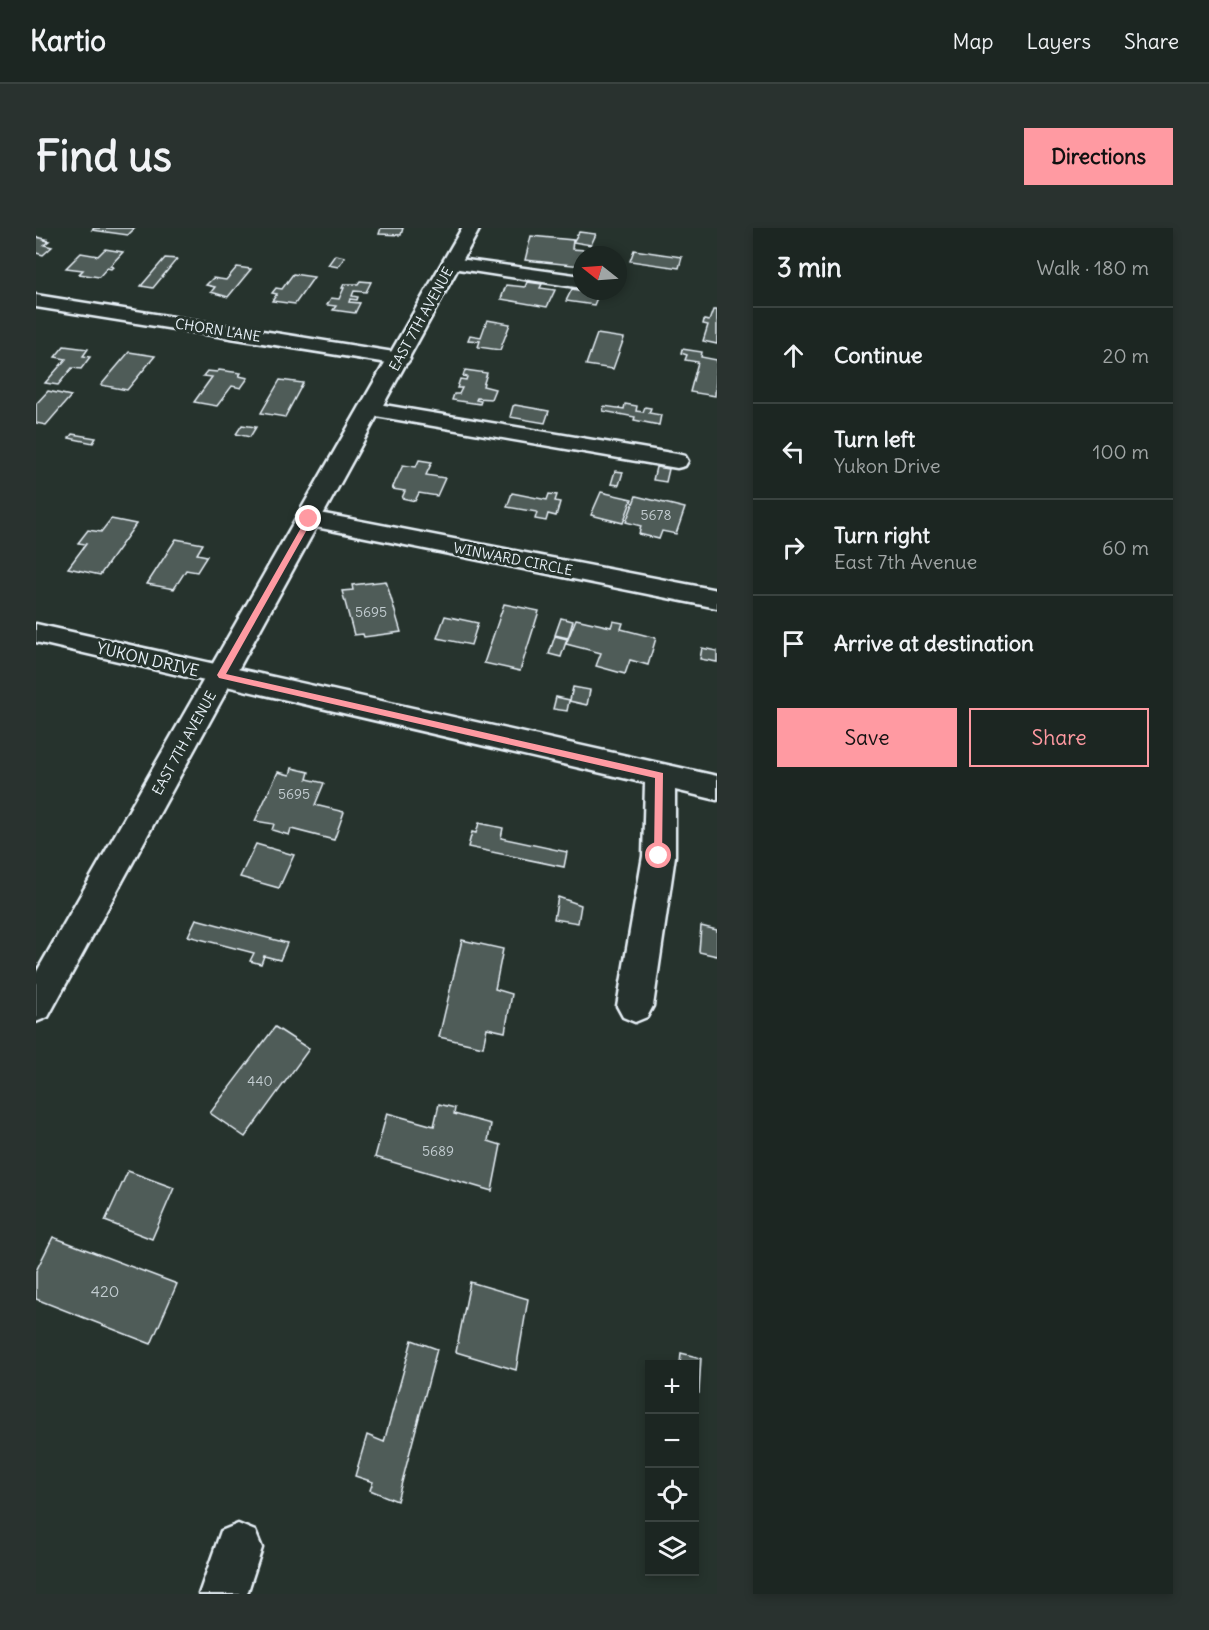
<!DOCTYPE html>
<meta charset="utf-8">
<style>
:root{--surface:#1c2622;--page:#29322f;--text:#f1f3f6;--muted:#a0a5a5;--line:#3a4340;--accent:#ff9aa2}
body{margin:0;font-family:Delius,sans-serif;background:var(--page);color:var(--text)}
.controls{position:absolute;right:18px;bottom:18px;display:grid;overflow:hidden;border-radius:0px;box-shadow:0 3px 9px #0003}
.controls button{width:54px;height:54px;display:grid;place-items:center;padding:0;border:0;border-bottom:2px solid var(--line);background:var(--surface);color:var(--text);font:30px sans-serif}
.compass{position:absolute;left:537px;top:18px;width:54px;height:54px;border-radius:50%;background:var(--surface);box-shadow:0 3px 9px #0003;rotate:287deg}
.stop{position:absolute;width:18px;height:18px;margin:-14px;border:4px solid #ff9aa2;border-radius:50%;background:#fff}
.stop.end{background:#ff9aa2;border-color:#fff;box-shadow:0 2px 6px #0008}
.list{margin:0;padding:0;list-style:none}
h2{display:flex;justify-content:space-between;align-items:center;height:78px;margin:0;padding:0 24px;font-size:26px}
h2 small{font-size:20px;font-weight:400;color:var(--muted)}
.list li{display:grid;grid-template-columns:39px 1fr auto;gap:18px;align-items:center;box-sizing:border-box;height:96px;padding:0 24px;border-top:2px solid var(--line)}
.list b{display:block;font-size:22px;white-space:nowrap}
.list p{margin:0;font-size:20px;white-space:nowrap;color:var(--muted)}
.list em{font-size:20px;font-style:normal;color:var(--muted)}
.actions{display:flex;gap:12px;padding:18px 24px}
.actions a{flex:1;padding:14px 0;border:2px solid var(--accent);border-radius:0px;text-align:center;font-size:21px;color:var(--accent)}
.actions .main{background:var(--accent);color:#111}
.icon{flex:none;width:33px;height:33px;fill:none;stroke:currentColor;stroke-width:2;stroke-linecap:round;stroke-linejoin:round}
.map{position:relative;flex:none;width:681px;height:1366px;overflow:hidden;border-radius:0px}
header{display:flex;align-items:center;gap:36px;box-sizing:border-box;height:84px;padding:0 30px;background:var(--surface);border-bottom:2px solid var(--line)}
header strong{font-size:28px}
nav{display:flex;gap:33px;margin-inline-start:auto;font-size:21px}
.intro{display:flex;align-items:center;justify-content:space-between;box-sizing:border-box;height:144px;padding:0 36px}
h1{margin:0;font-size:42px}
.button{padding:15px 27px;border-radius:0px;background:var(--accent);color:#111;font-size:21px;font-weight:700}
main{display:flex;gap:36px;padding:0 36px}
aside{flex:1;background:var(--surface);border-radius:0px;box-shadow:0 3px 9px #0003}
.map>svg:first-child{display:block}
</style>
<header>
<strong>Kartio</strong>
<nav><a>Map</a><a>Layers</a><a>Share</a></nav>
</header>
<div class="intro"><h1>Find us</h1><a class="button">Directions</a></div>
<main>
<div class="map">
<svg width="681" height="1366" viewBox="0 0 681 1366">
<rect width="100%" height="100%" fill="#26332d"/>
<filter id="ink" filterUnits="userSpaceOnUse"><feTurbulence type="fractalNoise" baseFrequency=".0167" numOctaves="2"/><feDisplacementMap in="SourceGraphic" scale="12" xChannelSelector="R" yChannelSelector="G"/><feConvolveMatrix kernelMatrix="1 2 1 2 8 2 1 2 1" color-interpolation-filters="sRGB"/></filter>
<g filter="url(#ink)">
<g fill="#505c59" stroke="#e8f1f8" stroke-width="1.5">
<polygon points="58,0 99,0 92,7 56,2"/>
<polygon points="345,0 367,0 365,7 343,6"/>
<polygon points="543,4 560,6 555,17 537,14"/>
<polygon points="495,8 537,12 536,21 549,22 548,27 546,27 546,38 489,32"/>
<polygon points="0,9 10,11 8,12 13,13 8,17 16,19 7,27 0,25"/>
<polygon points="69,21 87,24 74,38 77,39 75,41 71,40 63,49 43,46 47,42 30,40 45,25 62,28"/>
<polygon points="598,22 646,29 643,40 594,33"/>
<polygon points="299,27 309,29 302,39 292,37"/>
<polygon points="129,30 141,31 117,60 105,58"/>
<polygon points="201,39 215,41 192,69 175,64 179,59 170,57 177,50 190,52"/>
<polygon points="257,46 278,49 259,76 236,73 241,66 236,65 240,60 246,61"/>
<polygon points="324,53 335,54 330,64 318,63 316,68 322,69 321,72 314,71 313,74 324,75 319,85 297,82 300,78 291,77 295,70 303,71 308,60 306,60 308,56 322,56"/>
<polygon points="491,54 506,56 504,60 519,62 511,79 465,71 470,57 489,59"/>
<polygon points="536,61 546,63 563,65 558,77 530,73"/>
<polygon points="677,82 681,82 681,116 667,113 672,97 667,96 668,92 673,93"/>
<polygon points="451,92 474,96 464,122 442,119 444,113 432,112 434,107 445,109"/>
<polygon points="561,106 588,110 577,141 550,137"/>
<polygon points="28,118 52,121 47,128 54,129 45,141 36,140 22,157 9,155 30,131 19,129"/>
<polygon points="646,121 666,124 665,129 681,132 679,168 654,164 662,134 649,132 651,127 645,125"/>
<polygon points="93,124 119,128 91,162 65,157"/>
<polygon points="183,142 205,145 203,148 212,150 205,160 196,158 181,178 158,174 176,149 167,148 171,143 181,144"/>
<polygon points="429,142 451,145 447,158 459,161 455,171 441,170 440,172 445,173 444,176 416,172 418,166 423,166 426,160 421,160 424,151 430,152 431,149 427,148"/>
<polygon points="244,152 267,155 249,189 225,185"/>
<polygon points="12,163 35,168 10,197 0,195 0,176"/>
<polygon points="589,176 601,178 600,183 607,184 609,179 615,180 613,185 625,187 623,197 598,192 599,189 567,183 568,178 588,181"/>
<polygon points="479,177 502,181 513,183 509,195 474,189 477,178"/>
<polygon points="206,197 220,199 214,209 200,206"/>
<polygon points="36,206 60,210 57,215 33,210"/>
<polygon points="383,232 396,234 390,247 409,250 401,268 383,265 379,273 366,270 369,263 356,261 367,237 380,239"/>
<polygon points="620,239 633,241 630,254 617,252"/>
<polygon points="579,243 587,244 583,257 575,256"/>
<polygon points="565,264 596,271 587,295 555,287"/>
<polygon points="476,265 511,272 513,266 521,267 519,273 524,274 520,288 512,286 510,293 499,291 501,284 471,279"/>
<polygon points="600,268 649,280 640,306 626,303 623,311 603,306 605,298 590,294"/>
<polygon points="75,291 100,296 64,347 32,340 50,316 42,315 52,302 65,304"/>
<polygon points="140,311 167,316 161,326 171,328 161,344 150,342 138,361 111,356"/>
<polygon points="350,353 365,404 328,409 327,406 318,407 306,363 317,362 316,357"/>
<polygon points="468,376 503,383 484,443 448,435"/>
<polygon points="409,388 442,395 435,417 401,410"/>
<polygon points="525,390 537,393 532,410 519,407"/>
<polygon points="540,391 575,399 577,393 587,395 585,401 620,410 612,437 594,432 589,446 560,438 565,425 530,416"/>
<polygon points="519,408 531,411 525,429 513,426"/>
<polygon points="666,420 681,423 681,434 664,431"/>
<polygon points="537,459 554,462 551,477 533,473 531,483 517,481 520,469 534,472"/>
<polygon points="256,540 273,544 271,551 288,555 279,577 308,584 298,612 255,601 253,607 236,602 238,596 219,593 242,544 254,547"/>
<polygon points="443,595 467,600 465,610 531,624 528,639 432,619 436,604 440,605"/>
<polygon points="220,616 258,627 243,660 204,649"/>
<polygon points="522,669 545,677 542,695 518,691"/>
<polygon points="160,691 251,715 244,732 228,728 225,736 214,733 218,725 152,708"/>
<polygon points="665,698 681,702 681,728 663,724"/>
<polygon points="426,712 467,721 459,761 476,766 469,804 451,800 447,819 403,809"/>
<polygon points="239,799 273,821 209,909 174,885"/>
<polygon points="403,876 419,880 418,886 455,896 452,913 465,917 456,963 339,929 351,885 398,898"/>
<polygon points="92,943 138,960 116,1011 69,993"/>
<polygon points="17,1009 141,1056 115,1116 0,1071 0,1043"/>
<polygon points="434,1054 492,1071 480,1142 420,1124"/>
<polygon points="376,1112 401,1121 361,1273 334,1262 337,1254 319,1248 331,1207 348,1214"/>
<polygon points="645,1125 665,1130 663,1165 658,1164 658,1136 644,1136"/>
</g>
<g fill="none" stroke-linecap="round" stroke-linejoin="round">
<g stroke="#e8f1f8" stroke-width="5">
<g id="minor">
<polygon points="416,30 546,48 546,60 410,39 407,35 410,31"/>
<polygon points="0,67 364,125 371,127 374,131 371,135 364,137 0,79"/>
<polygon points="336,175 641,226 649,228 652,233 649,238 641,240 328,186 325,181 328,176"/>
<polygon points="273,283 681,362 681,380 265,296 261,291 265,286"/>
<polygon points="0,396 681,548 681,572 639,562 639,628 617,778 611,789 599,794 587,789 581,778 607,628 609,555 0,414"/>
<polygon points="202,1296 219,1303 226,1320 211,1366 163,1366 185,1303"/>
</g>
</g>
<g stroke="#e8f1f8" stroke-width="5">
<polygon id="major" points="426,0 444,0 12,789 0,794 0,745"/>
</g>
<use href="#minor" fill="#26332d" fill-rule="evenodd"/>
<use href="#major" fill="#26332d" fill-rule="evenodd"/>
</g>
</g>
<polygon fill="#ff9aa2" points="273,289 277,291 190,446 627,545 626,631 623,632 618,628 619,550 183,450 181,447 270,291"/>
<g text-anchor="middle" stroke-width="6" stroke-linejoin="round" paint-order="stroke">
<g font-size="14" fill="#e8f1f8" stroke="#26332d">
<text transform="translate(385 91) rotate(-61)" y="5">EAST 7TH AVENUE</text>
<text transform="translate(182 102) rotate(9)" y="5">CHORN LANE</text>
<text transform="translate(477 331) rotate(11)" y="5">WINWARD CIRCLE</text>
<text transform="translate(148 515) rotate(-61)" y="5">EAST 7TH AVENUE</text>
</g>
<g font-size="14" fill="#c2ccd0">
<text x="620" y="292">5678</text>
<text x="335" y="389">5695</text>
<text x="258" y="571">5695</text>
<text x="224" y="858">440</text>
<text x="402" y="928">5689</text>
</g>
<g font-size="16" fill="#e8f1f8" stroke="#26332d">
<text transform="translate(112 431) rotate(13)" y="6">YUKON DRIVE</text>
</g>
<g font-size="16" fill="#c2ccd0">
<text x="69" y="1069">420</text>
</g>
</g>
</svg>
<div class="controls">
<button>+</button>
<button>−</button>
<button><svg class="icon" aria-label="locate" viewBox="0 0 24 24"><circle cx="12" cy="12" r="6"/><path d="M12 2v4M12 18v4M2 12h4M18 12h4"/></svg></button>
<button><svg class="icon" aria-label="layers" viewBox="0 0 24 24"><path d="M12 4l9 5-9 5-9-5zM3 14l9 5 9-5"/></svg></button>
</div>
<svg class="compass" viewBox="-18 -18 36 36"><path d="M0-13l5 13h-10z" fill="#e53935"/><path d="M0 13l5-13h-10z" fill="#a0a5a5"/></svg>
<div class="stop" style="left:623px;top:628px"></div>
<div class="stop end" style="left:273px;top:291px"></div>
</div>
<aside>
<h2>3 min<small>Walk · 180 m</small></h2>
<ul class="list">
<li><svg class="icon" aria-label="ahead" viewBox="0 0 24 24"><path d="M12 20V5M6 11l6-6 6 6"/></svg><div><b>Continue</b></div><em>20 m</em></li>
<li><svg class="icon" aria-label="left" viewBox="0 0 24 24"><path d="M17 20v-9H6M10 6l-5 5 5 5"/></svg><div><b>Turn left</b><p>Yukon Drive</p></div><em>100 m</em></li>
<li><svg class="icon" aria-label="right" viewBox="0 0 24 24"><path d="M7 20v-9h11M14 6l5 5-5 5"/></svg><div><b>Turn right</b><p>East 7th Avenue</p></div><em>60 m</em></li>
<li><svg class="icon" aria-label="arrive" viewBox="0 0 24 24"><path d="M6 21V4h12l-3 4 3 4H6"/></svg><div><b>Arrive at destination</b></div></li>
</ul>
<div class="actions"><a class="main">Save</a><a>Share</a></div>
</aside>
</main>
